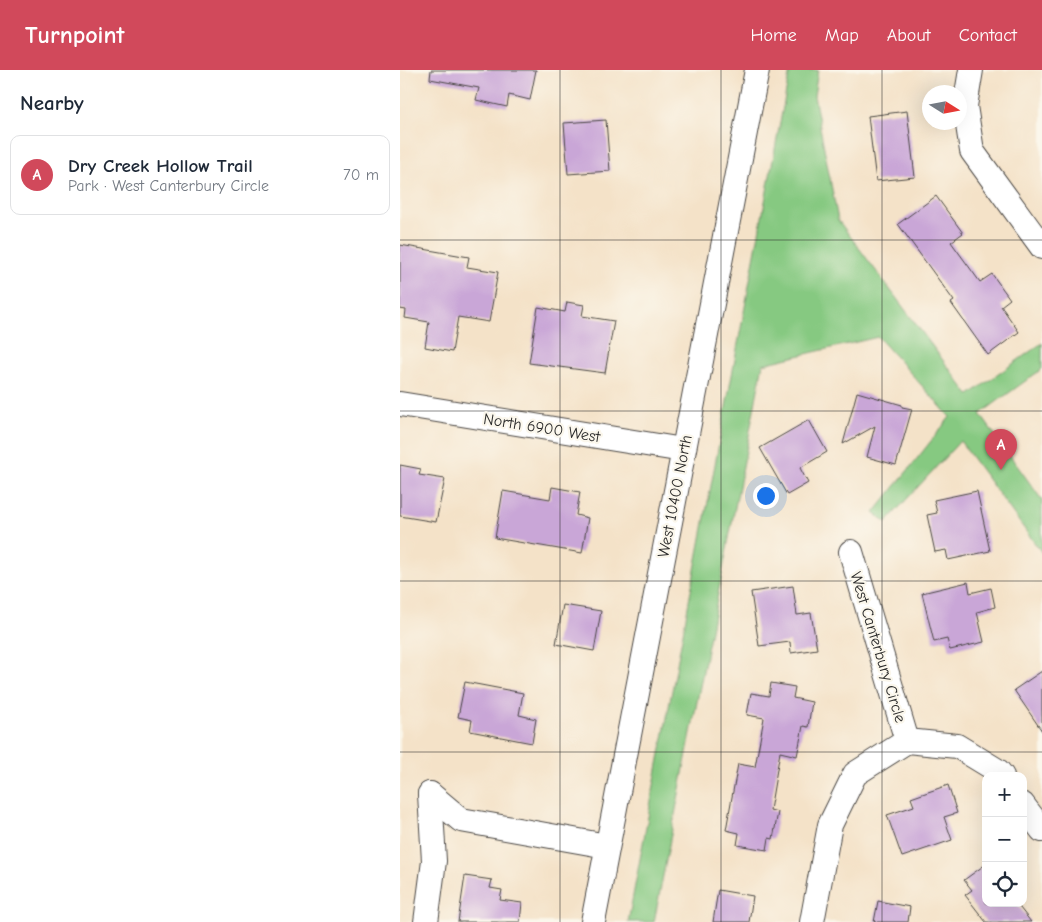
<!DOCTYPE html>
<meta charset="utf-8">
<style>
:root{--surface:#fff;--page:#f6f6f7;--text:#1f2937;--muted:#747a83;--line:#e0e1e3;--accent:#d1495b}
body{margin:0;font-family:"Comic Neue",sans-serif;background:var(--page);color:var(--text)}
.controls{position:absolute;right:15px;bottom:15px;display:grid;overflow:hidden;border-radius:10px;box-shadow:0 5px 20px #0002}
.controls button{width:45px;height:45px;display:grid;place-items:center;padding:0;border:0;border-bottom:1px solid var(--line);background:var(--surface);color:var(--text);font:25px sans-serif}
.compass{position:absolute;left:522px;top:15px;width:45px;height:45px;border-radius:50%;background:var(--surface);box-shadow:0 5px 20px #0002;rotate:101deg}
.you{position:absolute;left:365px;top:425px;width:18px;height:18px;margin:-12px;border:4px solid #fff;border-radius:50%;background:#1a73e8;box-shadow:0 0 0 8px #1a73e833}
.badge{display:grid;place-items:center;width:32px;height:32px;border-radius:50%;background:var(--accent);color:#fff;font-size:16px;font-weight:700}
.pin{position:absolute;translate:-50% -41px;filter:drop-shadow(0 1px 2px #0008)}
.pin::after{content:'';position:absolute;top:26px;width:18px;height:15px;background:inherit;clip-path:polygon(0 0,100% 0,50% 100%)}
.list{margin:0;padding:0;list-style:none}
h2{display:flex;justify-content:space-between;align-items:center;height:65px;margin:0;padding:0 20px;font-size:21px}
h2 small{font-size:16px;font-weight:400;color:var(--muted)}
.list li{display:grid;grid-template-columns:32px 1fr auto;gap:15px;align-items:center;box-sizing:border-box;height:80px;margin:0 10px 10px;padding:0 10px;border:1px solid var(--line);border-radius:10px}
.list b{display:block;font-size:19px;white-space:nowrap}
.list p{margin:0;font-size:16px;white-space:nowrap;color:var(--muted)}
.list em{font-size:16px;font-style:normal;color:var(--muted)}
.icon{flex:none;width:28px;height:28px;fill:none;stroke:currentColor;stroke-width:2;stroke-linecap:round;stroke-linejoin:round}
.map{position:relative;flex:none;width:642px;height:852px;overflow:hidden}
header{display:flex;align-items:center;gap:30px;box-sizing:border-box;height:70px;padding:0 25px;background:var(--accent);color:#fff}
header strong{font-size:24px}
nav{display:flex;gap:28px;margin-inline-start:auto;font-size:18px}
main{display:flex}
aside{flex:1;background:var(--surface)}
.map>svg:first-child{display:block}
</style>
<header>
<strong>Turnpoint</strong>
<nav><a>Home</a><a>Map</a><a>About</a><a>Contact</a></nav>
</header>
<main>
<aside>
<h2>Nearby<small></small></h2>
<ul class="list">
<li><span class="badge">A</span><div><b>Dry Creek Hollow Trail</b><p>Park · West Canterbury Circle</p></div><em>70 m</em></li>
</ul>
</aside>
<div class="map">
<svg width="642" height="852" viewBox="0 0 642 852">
<rect width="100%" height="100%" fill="#fbf7ec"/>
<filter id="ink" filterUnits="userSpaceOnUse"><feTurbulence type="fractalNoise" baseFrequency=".02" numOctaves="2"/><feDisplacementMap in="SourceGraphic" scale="10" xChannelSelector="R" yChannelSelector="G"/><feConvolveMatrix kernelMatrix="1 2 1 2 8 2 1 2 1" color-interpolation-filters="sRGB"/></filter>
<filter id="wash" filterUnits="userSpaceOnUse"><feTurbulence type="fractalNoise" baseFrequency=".0096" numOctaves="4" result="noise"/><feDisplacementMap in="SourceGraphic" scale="20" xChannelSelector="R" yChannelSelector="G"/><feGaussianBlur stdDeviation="1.12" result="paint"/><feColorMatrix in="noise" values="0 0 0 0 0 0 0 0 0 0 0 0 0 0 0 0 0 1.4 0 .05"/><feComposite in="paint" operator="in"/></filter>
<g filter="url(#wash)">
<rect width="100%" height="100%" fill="#f4e2c8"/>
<polygon fill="#86c981" stroke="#587a56" points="390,0 418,0 414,26 438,150 569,325 642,273 642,299 580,344 642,430 642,483 560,371 486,452 474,443 550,347 478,267 363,294 254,852 228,852"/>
<g id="blocks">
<g fill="#c9a6d7">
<polygon points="31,0 136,0 130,30 109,25 107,37 76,30 79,18 30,9"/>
<polygon points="507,41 515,107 476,111 468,46"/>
<polygon points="206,50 210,101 168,104 164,53"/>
<polygon points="536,126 563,163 551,172 580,212 592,204 610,229 601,236 619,262 588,285 551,233 554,231 498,154"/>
<polygon points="0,175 69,187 67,197 98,202 89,252 58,247 52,282 25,277 29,252 5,248 6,240 0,239"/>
<polygon points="167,232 184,235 182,246 214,251 205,303 129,293 138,237 165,242"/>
<polygon points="457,322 502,335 502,337 512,339 496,395 467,387 475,356 443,374"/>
<polygon points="409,350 427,382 400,398 408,413 387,425 360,378"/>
<polygon points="0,395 21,399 19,405 45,409 36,452 0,446"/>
<polygon points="152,417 180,422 176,445 188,448 182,483 95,468 103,421 150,429"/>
<polygon points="577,421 590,481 548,490 546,480 535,482 527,445 537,443 534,430"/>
<polygon points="568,512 570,523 591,518 595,537 577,542 584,572 550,580 547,569 534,572 522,523"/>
<polygon points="393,516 397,545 411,543 417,579 391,583 390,572 359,576 351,522"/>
<polygon points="163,535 201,541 194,581 156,574"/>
<polygon points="642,601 642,661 614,620"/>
<polygon points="65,612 123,623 119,645 136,649 132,673 70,661 72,650 58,647"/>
<polygon points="371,613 395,617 393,628 412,632 408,657 403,656 397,686 380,682 370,740 378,742 373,769 369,768 367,780 337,775 339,763 326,760 338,694 355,697 364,648 347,645 351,623 369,626"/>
<polygon points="548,715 557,743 544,747 552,770 502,787 487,745 514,736 511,728"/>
<polygon points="586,794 586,833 616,833 631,852 586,852 565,825 572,820 564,810"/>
<polygon points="65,806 92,810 90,818 102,820 100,830 122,833 120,852 58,852"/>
<polygon points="318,820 353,826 349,852 313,852"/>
<polygon points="478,831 510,837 508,852 474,852"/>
</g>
</g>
</g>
<g filter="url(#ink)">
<use href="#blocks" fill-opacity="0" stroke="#494643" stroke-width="1"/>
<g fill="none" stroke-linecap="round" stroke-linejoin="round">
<g stroke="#494643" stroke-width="26">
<g id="minor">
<polyline points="571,0 565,36 572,81 642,177"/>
<polyline points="0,334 283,380"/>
<polyline points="451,482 507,671"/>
<polyline points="507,671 557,676 598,701 602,706"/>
<polyline points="30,724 61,750 207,776"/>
<polyline points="623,735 642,760"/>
<polyline points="26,852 34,791 30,724"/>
<polyline points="193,852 357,0"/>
<polyline points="412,852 430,755 455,704 507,671"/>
</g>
</g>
<use href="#minor" stroke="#fff" stroke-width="24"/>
</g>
</g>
<path fill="none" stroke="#2b2b2b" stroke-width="1" stroke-opacity="0.55" d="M 160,0 L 160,852M 321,0 L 321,852M 482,0 L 482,852M 0,170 L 642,170M 0,341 L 642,341M 0,511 L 642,511M 0,682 L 642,682"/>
<g text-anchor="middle" stroke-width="4.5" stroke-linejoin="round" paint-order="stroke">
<g font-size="16" fill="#2b2b2b" stroke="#fbf7ec">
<text transform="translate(142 357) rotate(9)" y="6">North 6900 West</text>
<text transform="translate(274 426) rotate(-79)" y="6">West 10400 North</text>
<text transform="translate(479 577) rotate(73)" y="6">West Canterbury Circle</text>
</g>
</g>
</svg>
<div class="controls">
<button>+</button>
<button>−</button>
<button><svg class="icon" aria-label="locate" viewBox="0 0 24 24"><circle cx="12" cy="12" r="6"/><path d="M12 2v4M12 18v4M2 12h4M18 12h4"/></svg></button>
</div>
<svg class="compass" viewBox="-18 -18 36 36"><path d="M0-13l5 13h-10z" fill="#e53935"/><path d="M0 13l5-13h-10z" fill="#747a83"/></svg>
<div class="you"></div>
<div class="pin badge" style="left:601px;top:400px">A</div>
</div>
</main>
